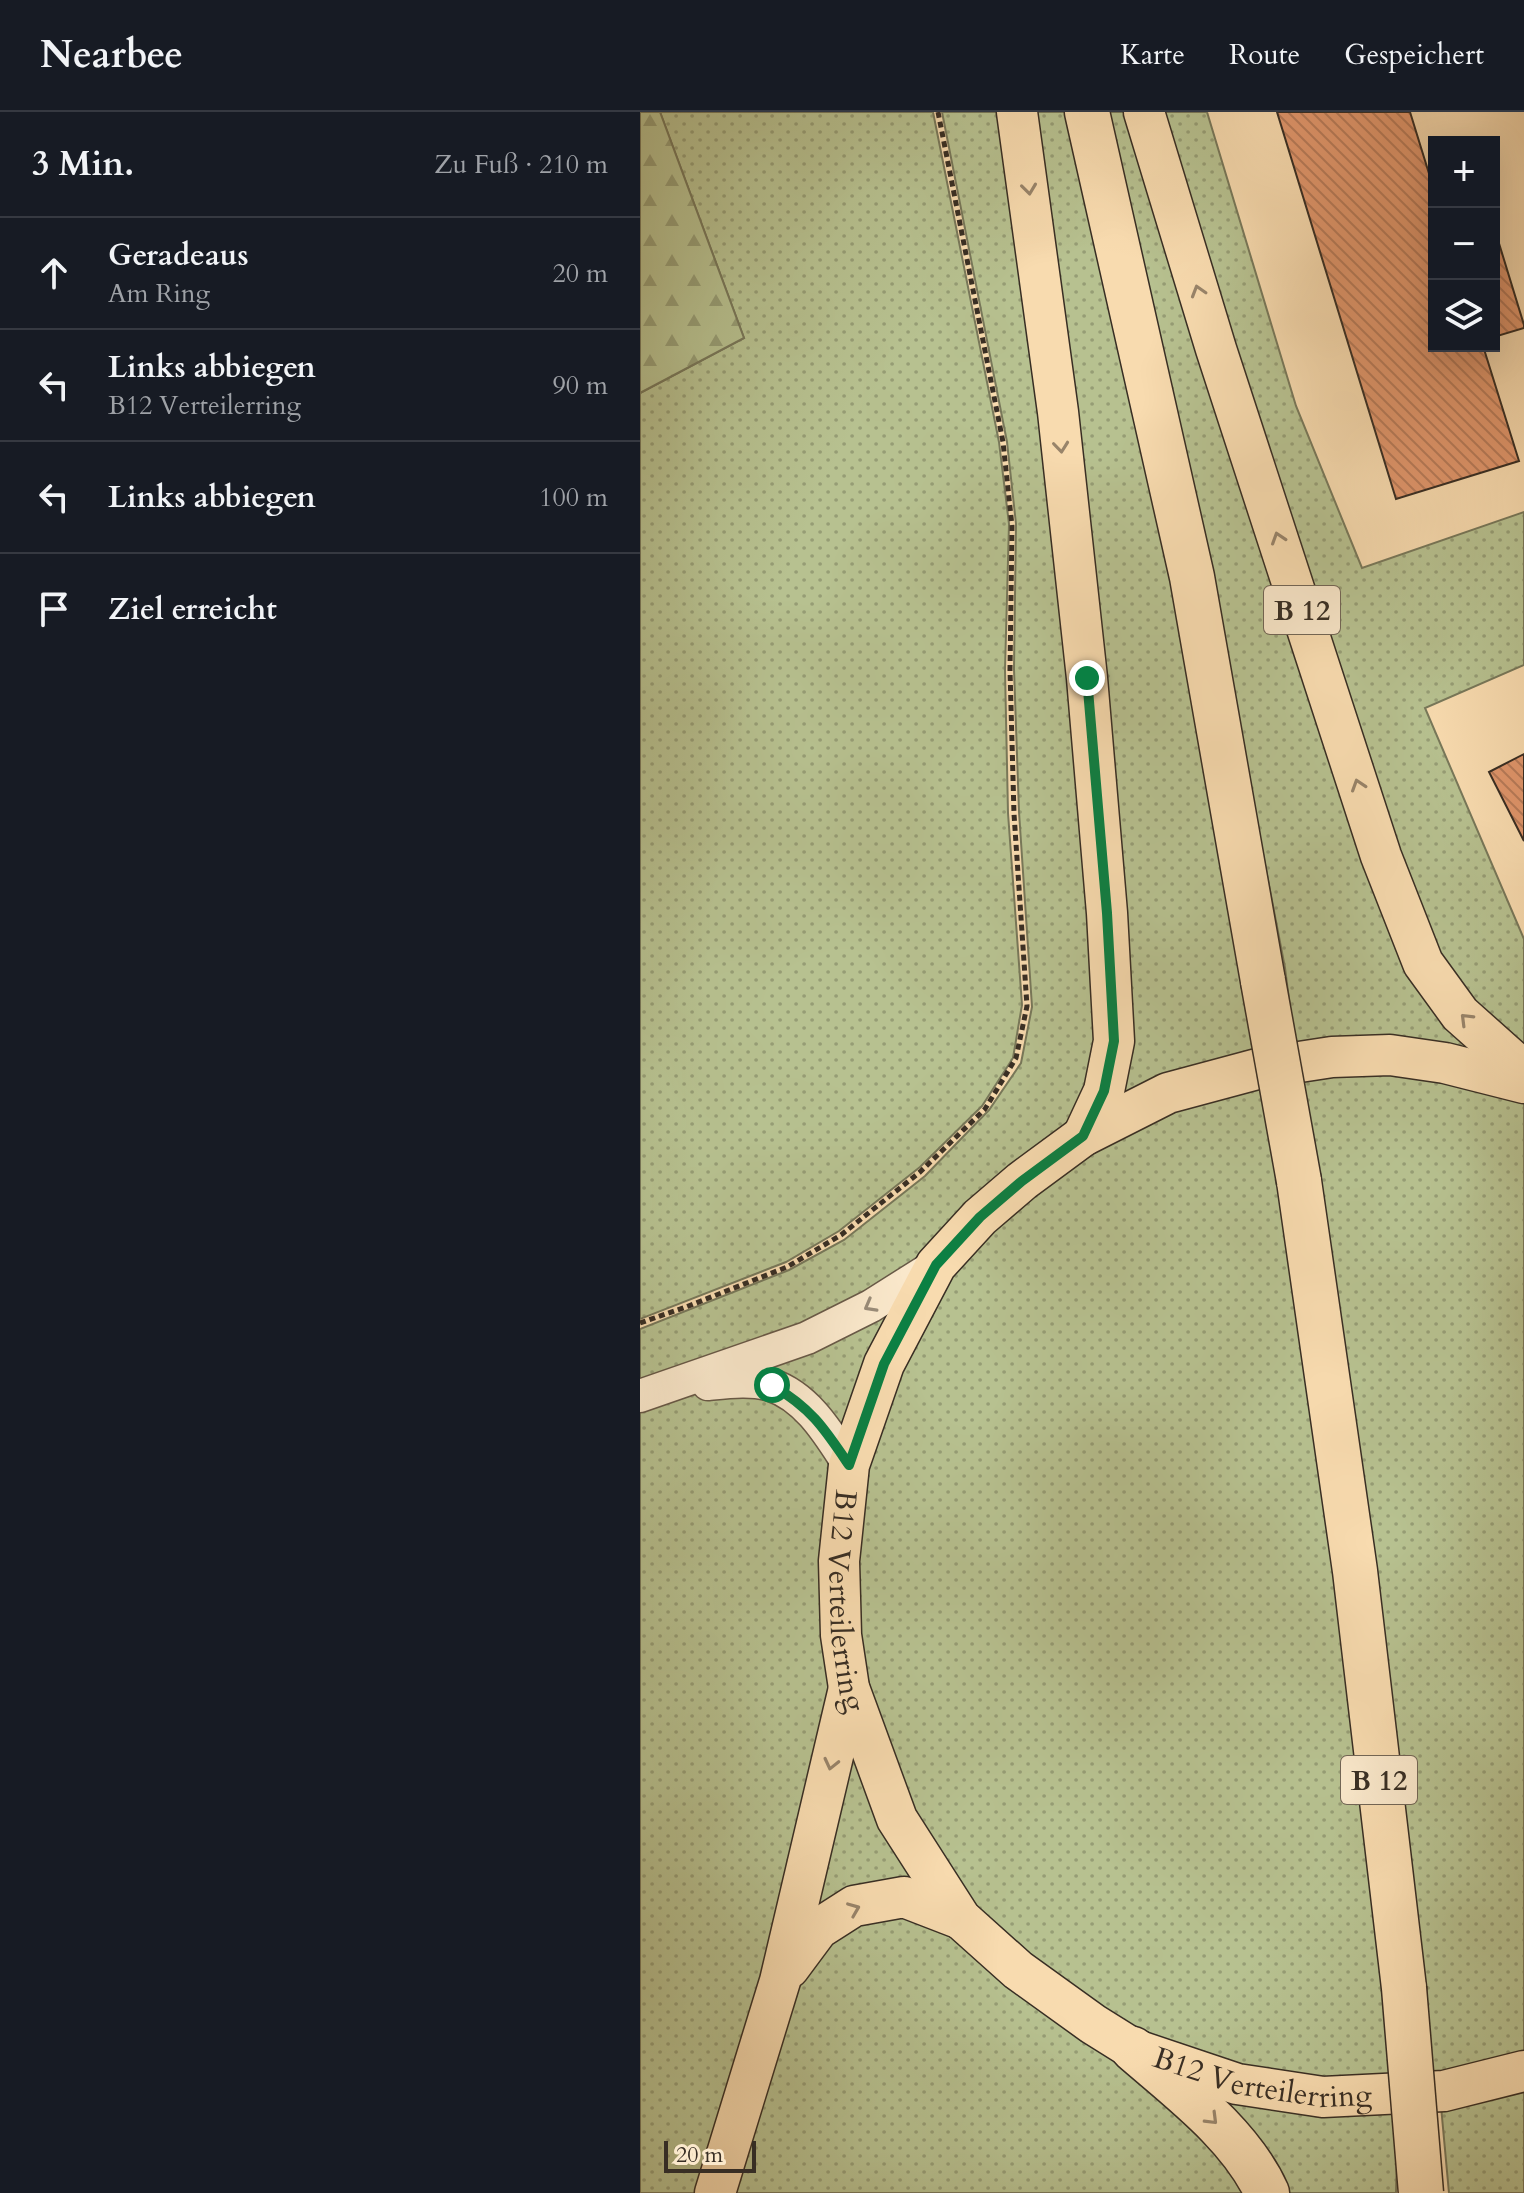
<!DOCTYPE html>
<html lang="de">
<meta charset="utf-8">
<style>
:root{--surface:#171b24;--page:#242831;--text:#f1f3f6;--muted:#9ea1a6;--line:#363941}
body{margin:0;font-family:Cardo,serif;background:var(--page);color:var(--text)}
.controls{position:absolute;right:24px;top:24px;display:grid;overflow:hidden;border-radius:0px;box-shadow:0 8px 32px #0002}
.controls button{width:72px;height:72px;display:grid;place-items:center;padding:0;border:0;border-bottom:2px solid var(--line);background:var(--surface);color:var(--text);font:40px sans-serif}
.scale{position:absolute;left:24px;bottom:20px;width:92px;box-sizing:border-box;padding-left:8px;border:4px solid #382e24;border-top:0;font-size:22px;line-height:28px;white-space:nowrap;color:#382e24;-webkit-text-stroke:6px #fae8cb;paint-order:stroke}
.stop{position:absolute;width:24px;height:24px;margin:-18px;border:6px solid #0b8043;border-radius:50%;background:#fff}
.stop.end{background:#0b8043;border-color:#fff;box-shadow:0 2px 8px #0008}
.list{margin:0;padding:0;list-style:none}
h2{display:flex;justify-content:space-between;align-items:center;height:104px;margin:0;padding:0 32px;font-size:34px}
h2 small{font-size:26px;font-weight:400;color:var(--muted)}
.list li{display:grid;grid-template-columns:52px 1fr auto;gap:24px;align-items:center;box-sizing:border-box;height:112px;padding:0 32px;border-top:2px solid var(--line)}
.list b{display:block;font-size:30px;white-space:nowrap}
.list p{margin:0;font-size:26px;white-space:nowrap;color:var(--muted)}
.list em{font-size:26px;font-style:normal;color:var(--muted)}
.icon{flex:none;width:44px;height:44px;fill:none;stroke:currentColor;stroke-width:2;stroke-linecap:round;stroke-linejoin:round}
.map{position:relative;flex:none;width:884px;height:2081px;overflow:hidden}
header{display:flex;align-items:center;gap:48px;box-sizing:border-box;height:112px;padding:0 40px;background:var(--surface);border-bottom:2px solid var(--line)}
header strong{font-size:38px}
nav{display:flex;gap:44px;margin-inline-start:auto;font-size:28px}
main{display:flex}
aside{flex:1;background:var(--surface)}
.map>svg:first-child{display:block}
</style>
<header>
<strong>Nearbee</strong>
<nav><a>Karte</a><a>Route</a><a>Gespeichert</a></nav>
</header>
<main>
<aside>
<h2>3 Min.<small>Zu Fuß · 210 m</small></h2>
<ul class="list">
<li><svg class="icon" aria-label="ahead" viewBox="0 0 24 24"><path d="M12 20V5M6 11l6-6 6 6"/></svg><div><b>Geradeaus</b><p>Am Ring</p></div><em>20 m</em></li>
<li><svg class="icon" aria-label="left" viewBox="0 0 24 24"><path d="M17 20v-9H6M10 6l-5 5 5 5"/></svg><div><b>Links abbiegen</b><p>B12 Verteilerring</p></div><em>90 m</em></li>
<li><svg class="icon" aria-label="left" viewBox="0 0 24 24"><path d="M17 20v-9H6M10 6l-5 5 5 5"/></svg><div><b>Links abbiegen</b></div><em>100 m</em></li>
<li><svg class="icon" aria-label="arrive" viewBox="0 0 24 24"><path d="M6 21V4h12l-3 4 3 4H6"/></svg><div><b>Ziel erreicht</b></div></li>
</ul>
</aside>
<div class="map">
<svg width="884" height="2081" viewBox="0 0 884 2081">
<defs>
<pattern id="grass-dots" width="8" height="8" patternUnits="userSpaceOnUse" patternTransform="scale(2)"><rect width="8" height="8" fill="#b7c190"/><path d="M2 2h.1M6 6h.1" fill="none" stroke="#969d75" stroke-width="1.8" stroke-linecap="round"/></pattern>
<pattern id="forest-firs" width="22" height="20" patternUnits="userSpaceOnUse" patternTransform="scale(2)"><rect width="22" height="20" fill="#b7c190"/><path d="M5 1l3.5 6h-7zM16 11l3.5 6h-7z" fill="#969d75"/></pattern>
<pattern id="building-back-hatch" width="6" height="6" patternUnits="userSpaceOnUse" patternTransform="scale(2)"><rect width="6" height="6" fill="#e0966c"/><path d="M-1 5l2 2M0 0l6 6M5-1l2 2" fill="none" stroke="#b77b59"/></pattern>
</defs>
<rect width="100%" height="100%" fill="#f8dbaf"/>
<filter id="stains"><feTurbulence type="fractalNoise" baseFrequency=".0025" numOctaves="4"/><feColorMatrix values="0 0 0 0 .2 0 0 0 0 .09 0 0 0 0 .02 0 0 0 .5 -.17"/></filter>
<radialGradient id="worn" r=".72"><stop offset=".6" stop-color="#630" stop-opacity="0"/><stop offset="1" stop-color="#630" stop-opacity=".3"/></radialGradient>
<g fill="url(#grass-dots)" stroke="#78785a" stroke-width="2">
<polygon points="20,0 293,0 359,330 369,412 365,558 368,701 382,893 373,946 342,994 280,1055 199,1119 146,1150 0,1207 0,281 104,226"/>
<polygon points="302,0 371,0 377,32 462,931 434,1015 285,1145 164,1217 0,1275 0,1217 149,1158 204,1128 285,1064 349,998 381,951 392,895 379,700 374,557 376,412 367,330"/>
<polygon points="383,0 425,0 540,510 619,940 471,996"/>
<polygon points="465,0 488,0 728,747 856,950 655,935 645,856 570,467"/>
<polygon points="524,0 567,0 656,294 722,456 884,400 884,553 785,596 884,827 884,939 839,899 796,844 756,741 620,315"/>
<polygon points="748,959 799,966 884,988 884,1946 791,1967 658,966"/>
<polygon points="623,969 703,1458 761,1969 684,1969 604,1957 509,1924 391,1849 338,1797 272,1699 228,1581 218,1526 215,1449 225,1358 260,1259 311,1159 390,1080 531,993"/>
<polygon points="265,1184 203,1328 89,1262"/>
<polygon points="82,1279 131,1283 151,1298 196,1352 196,1586 64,2081 0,2081 0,1292 29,1283"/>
<polygon points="211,1616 289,1781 163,1817"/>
<polygon points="263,1799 311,1822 483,1945 615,2081 88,2081 153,1877 187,1827 217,1805"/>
<polygon points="884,1973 884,2081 809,2081 801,1994"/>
<polygon points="557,1976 758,2001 756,2081 643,2081"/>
</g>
<polygon fill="url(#forest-firs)" stroke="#78785a" stroke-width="2" points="0,0 20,0 104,226 0,281"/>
<g fill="url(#building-back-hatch)" stroke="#382e24" stroke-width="2">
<polygon points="637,0 770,0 791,68 794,67 794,234 843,234 879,349 756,387"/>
<polygon points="854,115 884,213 884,216 854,225"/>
<polygon points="884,642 884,729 849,660"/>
</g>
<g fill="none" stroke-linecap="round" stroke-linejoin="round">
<g stroke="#685947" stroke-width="35">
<g id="minor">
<path d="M 68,1272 C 88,1270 112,1267 131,1273 C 168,1285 190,1324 209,1353"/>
<polyline points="0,1284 167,1226 231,1194 296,1153"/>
</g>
</g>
<g stroke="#382e24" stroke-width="43">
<g id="major">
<polyline points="377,0 418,300 447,566 467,801 474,929 464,979 443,1024"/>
<polyline points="504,0 576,237 741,744 783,851 820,902 884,959"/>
<path id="s1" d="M 884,971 L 805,951 L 750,943 L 692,945 L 621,956 L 528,981 L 443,1024 L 382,1069 L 340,1105 L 296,1153 L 244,1252 L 209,1353 L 199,1449 L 201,1523 L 209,1576 L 257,1707 L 321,1807 L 378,1858 L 453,1912 L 493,1937 L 597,1972 L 683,1985 L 804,1979 L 884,1959"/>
<polyline points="149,1856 178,1817 214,1794 264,1785 321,1807"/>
<polyline points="75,2081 140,1869 209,1576"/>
</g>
</g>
<g stroke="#382e24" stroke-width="47">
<g id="highway">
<polyline points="447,0 552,465 623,869"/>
<polyline points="659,1069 715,1459 764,1876"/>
<path d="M 493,1937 C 539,1977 601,2023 627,2081"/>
</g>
</g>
<polyline stroke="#382e24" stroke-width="5" stroke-dasharray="6 4" stroke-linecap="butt" points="0,1211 46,1195 147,1155 201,1123 280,1060 345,997 376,946 387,894 374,702 370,558 372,414 363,330 298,0"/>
<use href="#minor" stroke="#fae8cb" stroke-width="32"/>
<use href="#major" stroke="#f8dbaf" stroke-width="40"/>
<use href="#highway" stroke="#f8dbaf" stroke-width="44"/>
<g stroke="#382e24" stroke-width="47" stroke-linecap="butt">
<g id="highway-bridge">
<polyline points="623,869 659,1069"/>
<polyline points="764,1876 781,2081"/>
</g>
</g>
<use href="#highway-bridge" stroke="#f8dbaf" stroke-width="44"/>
</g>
<defs><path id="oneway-chevron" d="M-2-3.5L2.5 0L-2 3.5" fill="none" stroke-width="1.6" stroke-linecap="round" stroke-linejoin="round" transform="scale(2)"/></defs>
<g stroke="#98846a">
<use href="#oneway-chevron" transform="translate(389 77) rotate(83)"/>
<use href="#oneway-chevron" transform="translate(558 179) rotate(-107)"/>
<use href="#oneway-chevron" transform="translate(421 335) rotate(84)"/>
<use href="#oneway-chevron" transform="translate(638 426) rotate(-108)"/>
<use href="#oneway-chevron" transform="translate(718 673) rotate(-108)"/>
<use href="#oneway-chevron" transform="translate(826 907) rotate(-135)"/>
<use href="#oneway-chevron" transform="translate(191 1652) rotate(103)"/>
<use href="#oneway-chevron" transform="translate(214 1797) rotate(-22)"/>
<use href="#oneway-chevron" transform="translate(572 2007) rotate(45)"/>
</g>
<use stroke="#998b78" href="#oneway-chevron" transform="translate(230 1194) rotate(151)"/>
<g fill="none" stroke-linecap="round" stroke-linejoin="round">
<path stroke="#0b8043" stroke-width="10" d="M 132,1273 C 172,1297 184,1316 209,1353 L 244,1252 L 296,1153 L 340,1105 L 382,1069 L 443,1024 L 464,979 L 474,929 L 467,801 L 447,566"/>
</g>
<g text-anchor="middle" stroke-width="7" stroke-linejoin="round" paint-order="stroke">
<g fill="#fae8cb" stroke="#726656" stroke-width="2">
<rect x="624" y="474" width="76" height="48" rx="6"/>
<rect x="701" y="1644" width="76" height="48" rx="6"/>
</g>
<g font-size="28" font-weight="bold" fill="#382e24">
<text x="662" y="508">B 12</text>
<text x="739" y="1678">B 12</text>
</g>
<g font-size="30" fill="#382e24" stroke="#fae8cb">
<text dy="10" stroke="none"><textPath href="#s1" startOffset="1010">B12 Verteilerring</textPath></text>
<text dy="10" stroke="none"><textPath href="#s1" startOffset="1706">B12 Verteilerring</textPath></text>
</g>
</g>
<rect width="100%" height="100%" filter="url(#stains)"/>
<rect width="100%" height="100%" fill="url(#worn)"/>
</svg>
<div class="controls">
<button>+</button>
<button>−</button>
<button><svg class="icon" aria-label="layers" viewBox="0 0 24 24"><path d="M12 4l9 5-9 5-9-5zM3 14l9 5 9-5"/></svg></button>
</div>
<div class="scale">20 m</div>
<div class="stop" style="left:132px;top:1273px"></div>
<div class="stop end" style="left:447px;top:566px"></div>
</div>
</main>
